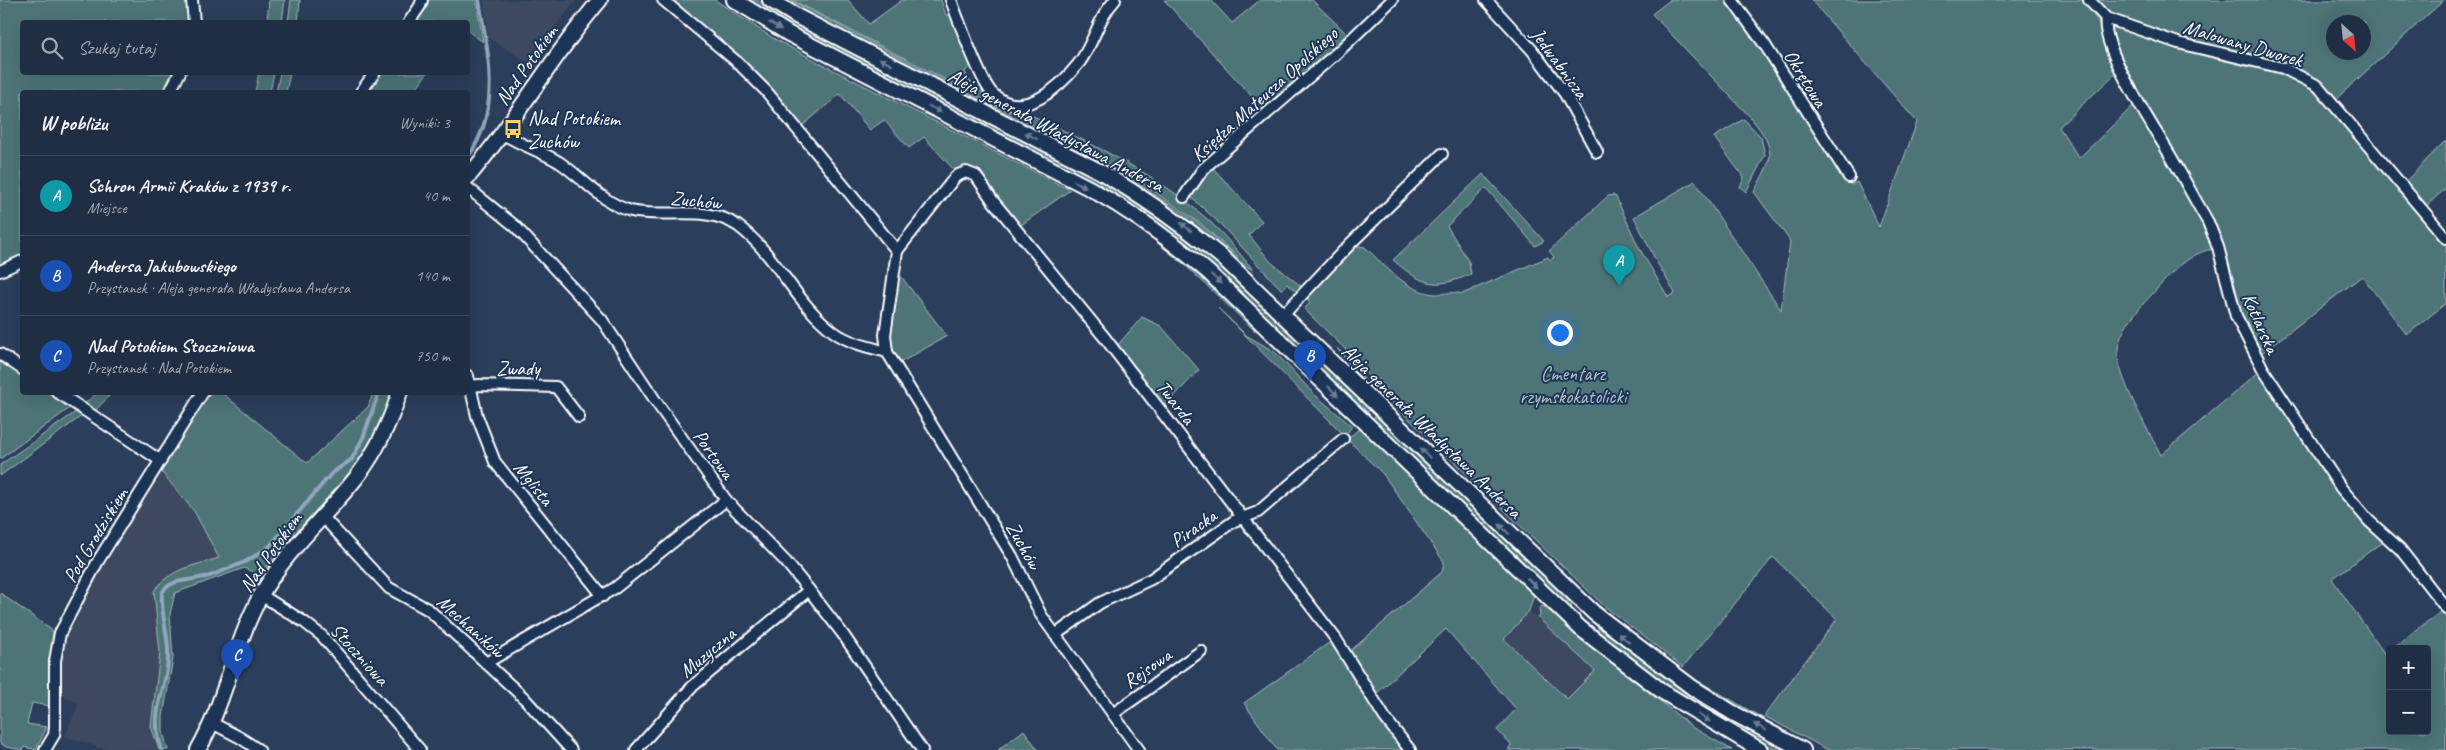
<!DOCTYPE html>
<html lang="pl">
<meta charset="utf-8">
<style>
:root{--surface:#202e44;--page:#28364b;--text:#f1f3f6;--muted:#a2a8b2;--line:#3d4a5d;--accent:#e797bd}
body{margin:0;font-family:Caveat,sans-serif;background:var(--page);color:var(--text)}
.controls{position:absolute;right:15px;bottom:15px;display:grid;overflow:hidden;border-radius:5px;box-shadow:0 5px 20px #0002}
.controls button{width:45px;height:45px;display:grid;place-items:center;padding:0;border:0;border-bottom:1px solid var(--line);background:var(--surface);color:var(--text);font:25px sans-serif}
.compass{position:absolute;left:2326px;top:15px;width:45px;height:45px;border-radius:50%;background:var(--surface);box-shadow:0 5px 20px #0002;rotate:153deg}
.you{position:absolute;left:1559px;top:332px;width:18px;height:18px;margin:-12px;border:4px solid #fff;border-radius:50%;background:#1a73e8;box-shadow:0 0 0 8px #1a73e833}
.badge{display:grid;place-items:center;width:32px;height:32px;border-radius:50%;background:var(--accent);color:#fff;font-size:16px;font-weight:700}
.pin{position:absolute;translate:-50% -41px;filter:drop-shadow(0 1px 2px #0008)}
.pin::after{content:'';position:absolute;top:26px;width:18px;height:15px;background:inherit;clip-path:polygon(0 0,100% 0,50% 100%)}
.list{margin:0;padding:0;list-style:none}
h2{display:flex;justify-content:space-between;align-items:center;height:65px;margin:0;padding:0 20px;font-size:21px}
h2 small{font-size:16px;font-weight:400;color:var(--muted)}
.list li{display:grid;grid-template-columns:32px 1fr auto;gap:15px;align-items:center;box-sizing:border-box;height:80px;padding:0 20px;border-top:1px solid var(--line)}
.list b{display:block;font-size:19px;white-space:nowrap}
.list p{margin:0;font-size:16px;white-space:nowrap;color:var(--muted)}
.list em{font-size:16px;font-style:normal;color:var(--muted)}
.icon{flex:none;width:28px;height:28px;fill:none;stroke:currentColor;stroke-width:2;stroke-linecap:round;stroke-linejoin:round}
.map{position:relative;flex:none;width:2446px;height:750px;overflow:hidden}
.search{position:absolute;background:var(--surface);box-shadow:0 5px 20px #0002;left:20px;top:20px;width:450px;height:55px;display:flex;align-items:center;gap:12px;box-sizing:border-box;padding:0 18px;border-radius:5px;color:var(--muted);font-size:19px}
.panel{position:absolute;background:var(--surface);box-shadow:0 5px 20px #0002;left:20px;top:90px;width:450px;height:305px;border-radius:5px}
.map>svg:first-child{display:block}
</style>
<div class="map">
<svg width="2446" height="750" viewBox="0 0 2446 750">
<rect width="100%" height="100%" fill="#2b3e5b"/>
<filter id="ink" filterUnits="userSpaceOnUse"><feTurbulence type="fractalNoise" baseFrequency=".02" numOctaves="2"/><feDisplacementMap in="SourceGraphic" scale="10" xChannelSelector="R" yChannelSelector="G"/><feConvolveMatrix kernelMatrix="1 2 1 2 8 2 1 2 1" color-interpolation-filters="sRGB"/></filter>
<g filter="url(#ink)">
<g fill="#3c4960">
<polygon points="483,0 577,0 539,46 547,53 536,68 489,38"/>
<polygon points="159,469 194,511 219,558 170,573 159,629 160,653 158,685 151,726 159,750 107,750 65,736 79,703 58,695 59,662 64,640 81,601"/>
<polygon points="1529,611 1595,671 1568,699 1504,639"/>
</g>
<g fill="#4e7478" stroke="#a6babc" fill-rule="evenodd">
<polygon points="0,0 189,0 191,22 22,22 22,72 177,73 168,92 22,92 22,257 0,267"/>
<polygon points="269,0 285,0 282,22 267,22"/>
<polygon points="291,0 300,0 298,22 288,22"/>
<polygon points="428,0 476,0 483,42 468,31 468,22 413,22"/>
<polygon points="669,0 715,0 773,38 820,63 1070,190 1017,228 975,169 968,168 956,172 924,137 909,148 884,120 870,130 840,94 801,127"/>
<polygon points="746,0 757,0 795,23 1096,177 1148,209 1201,248 1229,273 1371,409 1366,414 1225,278 1197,253 1146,214 1093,183 793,29"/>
<path d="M 784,0 L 790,0 L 1126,175 L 1199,224 L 1238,257 L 1200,223 L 1127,173 L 792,0 L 848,0 L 869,24 L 902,0 L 941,0 L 946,15 L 951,15 L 971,65 L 965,72 C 975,97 1005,103 1027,113 C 1085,141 1150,170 1199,212 C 1220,229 1237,250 1254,271 L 1234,258 L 1197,226 L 1125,177 Z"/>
<polygon points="1164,0 1211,0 1232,23 1260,0 1312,0 1349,36 1265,111"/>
<path d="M 1670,0 L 1728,0 L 1851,185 L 1857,182 L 1879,227 L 1917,122 L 1811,0 L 2082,0 L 2098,21 L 2118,71 L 2059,127 L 2079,158 L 2135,104 L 2171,162 L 2215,248 C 2190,253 2174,270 2157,289 C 2143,304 2120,327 2118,349 C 2115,374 2149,431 2161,455 L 2261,370 L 2312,449 L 2385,540 L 2332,579 L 2384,653 L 2390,650 L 2390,731 L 2427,731 L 2427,649 L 2391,649 L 2443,610 L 2446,614 L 2446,750 L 1828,750 L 1764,716 L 1837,619 L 1773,557 L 1683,667 L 1604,606 L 1386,397 L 1350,354 L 1304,309 L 1310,303 L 1307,297 L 1358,246 L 1365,247 C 1384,265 1407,292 1435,294 C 1445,294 1453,291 1462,294 L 1548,257 L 1550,260 L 1554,257 L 1549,251 L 1608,196 L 1613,195 L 1616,197 L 1638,246 L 1668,297 L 1675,293 L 1656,261 L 1634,217 L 1695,181 L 1781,310 L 1790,241 L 1754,192 C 1773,156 1778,152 1751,118 L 1652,14 Z"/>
<path d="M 2094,0 L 2444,0 L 2336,99 C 2296,56 2235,52 2181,39 C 2169,36 2156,31 2145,26 C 2126,20 2108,15 2094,0 ZM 2334,22 L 2364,22 L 2364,52 L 2334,52 Z"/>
<polygon points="2115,25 2279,71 2315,90 2446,243 2446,303 2407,335 2362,276 2259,355 2244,329 2221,246 2119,56 2111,33"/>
<polygon points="259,73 274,73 270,92 255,92"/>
<polygon points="280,73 290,73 286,92 276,92"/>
<polygon points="378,73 427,73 414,92 365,92"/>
<polygon points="1744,119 1761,137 1765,155 1746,192 1740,187 1744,178 1714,137"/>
<polygon points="2446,140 2446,188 2424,208 2403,184"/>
<path d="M 1212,167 L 1262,221 L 1249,235 L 1271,262 L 1302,287 L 1296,291 L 1287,284 L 1282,290 C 1250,258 1225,225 1189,196 L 1203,174 Z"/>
<path d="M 1483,174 L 1544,241 L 1535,246 L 1486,188 L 1447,226 L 1469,262 L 1471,274 C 1435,290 1422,285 1393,260 Z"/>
<polygon points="1156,238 1187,262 1252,322 1255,331 1186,266 1156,242"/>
<path d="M 900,275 L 947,336 L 898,364 C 882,335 893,305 900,275 Z"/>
<polygon points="1218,308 1246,335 1275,352 1314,394 1352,426 1345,436"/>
<polygon points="1142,317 1161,326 1199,370 1165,406 1146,382 1140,379 1116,347"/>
<polygon points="1337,348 1350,361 1378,397 1368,388"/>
<polygon points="0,358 22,373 22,392 52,393 70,404 70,408 0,459"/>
<polygon points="97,393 112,393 93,413 83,405"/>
<path d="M 207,393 L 222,393 L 307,463 L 368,407 L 373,393 L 393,393 L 372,440 L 363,455 L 352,470 L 289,540 L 272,566 L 268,565 L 262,576 L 244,568 L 175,593 L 170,614 L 173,658 L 163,717 L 163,732 L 168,750 L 159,750 L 151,726 L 160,653 L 154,591 C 170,568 194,566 219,558 L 194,511 L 159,469 Z"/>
<polygon points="1387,406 1578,588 1626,628 1693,680 1600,609"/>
<polygon points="77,411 83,415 0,476 0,465"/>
<polygon points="1376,415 1572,604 1571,608 1372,419"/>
<polygon points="1358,430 1361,430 1534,595 1529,611 1504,639 1567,699 1595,671 1538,618 1540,616 1539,608 1543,606 1692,727 1732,750 1508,750 1511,745 1497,730 1516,709 1446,629 1375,695 1348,653 1442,572 1444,562 1383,474 1347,439"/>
<polygon points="0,593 53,631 50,706 32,703 27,724 47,727 36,750 25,747 23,750 6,747 0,743"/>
<path d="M 1601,628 L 1676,686 L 1709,707 L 1785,750 C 1769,750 1751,737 1737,728 C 1687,700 1642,668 1597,632 L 1597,629 Z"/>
<polygon points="1333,640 1407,750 1277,750 1244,703"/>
<polygon points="1702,683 1792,735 1792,736 1701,685"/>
<polygon points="1024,730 1038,750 998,750"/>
</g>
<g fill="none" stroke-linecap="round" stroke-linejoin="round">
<g stroke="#91a7bc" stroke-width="4">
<path d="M 468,157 C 502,109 488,54 479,0"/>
<path d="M 162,750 C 148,711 166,696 168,659 C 170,637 160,615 162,593 L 166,587 L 176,582 L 210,576 L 245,562 L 269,547 L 331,474 L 352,459 L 363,438 L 379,392"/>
</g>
<g stroke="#fff" stroke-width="14">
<g id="street">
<polyline points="192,0 194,22"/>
<polyline points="663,0 736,61 766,91 897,251 885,335 887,352 1012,556 1041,615 1139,750"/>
<path d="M 951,0 C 958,19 981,83 993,94 C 1023,122 1060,87 1079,63 C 1094,43 1098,18 1115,0"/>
<polyline points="1486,0 1532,50 1565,94 1597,152"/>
<polyline points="1732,0 1765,45 1849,177"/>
<polyline points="2089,0 2106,18 2178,43 2283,68 2318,86 2446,238"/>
<path d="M 2106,18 C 2100,50 2157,131 2174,162 C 2186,182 2196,202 2208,222 L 2218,247 L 2236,316 L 2263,369 L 2341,488 L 2369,521 L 2400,549 L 2446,608"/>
<polyline points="409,22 420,6 422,0"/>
<polyline points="170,92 180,72"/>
<polyline points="361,92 375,72"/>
<path d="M 502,133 C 520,145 541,151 559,162 C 583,178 602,203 631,211 C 665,219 707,204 738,226 C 777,255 795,303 834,332 C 849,343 869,347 887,352"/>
<polyline points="468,188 515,226 602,320 659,406 726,500 786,562 809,590 842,633 922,750"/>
<polyline points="1184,197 1203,169 1339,51 1392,0"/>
<polyline points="897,251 956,176 966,172 976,176 993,201 1105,338 1243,518 1336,639 1385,718 1410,750"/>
<polyline points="0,271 22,261"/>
<polyline points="1283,315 1351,243 1442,154"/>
<polyline points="0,354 22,369"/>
<polyline points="468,376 477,416 495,462 603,596"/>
<polyline points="472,387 478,385 556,387 579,417"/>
<polyline points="57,392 161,461"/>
<polyline points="321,515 389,588 429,610 524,698 571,750"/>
<polyline points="261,595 304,622 322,636 420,750"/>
<polyline points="1055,635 1100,603 1151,579 1234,521 1258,512 1343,439"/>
<polyline points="486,663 615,588 726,500"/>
<polyline points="1113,714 1201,651"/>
<polyline points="212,723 239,737 259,750"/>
<polyline points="45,750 54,735 55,727 55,661 60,633 98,561 203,392"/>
<polyline points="636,750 693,686 809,590"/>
</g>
</g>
<g stroke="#fff" stroke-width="18">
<g id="secondary">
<path d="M 734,0 L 789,34 L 1091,189 C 1133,213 1171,240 1208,272 L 1580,628 L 1663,692 L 1760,750"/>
<path d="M 770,0 L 798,17 L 1101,172 C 1145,198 1184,226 1223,258 L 1594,613 L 1693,688 L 1733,713 L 1803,750"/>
<path d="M 468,177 C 516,121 552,56 600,0"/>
<path d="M 198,750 C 226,701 234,644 261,595 C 288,547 327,516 359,474 C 378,449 390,422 400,392"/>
</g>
</g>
<use href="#street" stroke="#1d3557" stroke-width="10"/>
<use href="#secondary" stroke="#1d3557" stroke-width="14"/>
</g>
<defs><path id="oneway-solid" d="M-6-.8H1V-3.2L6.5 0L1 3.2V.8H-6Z" transform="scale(1.25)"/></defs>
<g fill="#6c7c92">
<use href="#oneway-solid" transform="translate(775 26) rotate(31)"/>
<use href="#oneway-solid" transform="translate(886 62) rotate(-153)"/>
<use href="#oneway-solid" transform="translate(935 109) rotate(27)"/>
<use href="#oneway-solid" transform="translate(1031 136) rotate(-153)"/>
<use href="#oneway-solid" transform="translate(1080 184) rotate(27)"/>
<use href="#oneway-solid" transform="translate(1186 227) rotate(-142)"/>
<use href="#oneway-solid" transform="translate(1216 279) rotate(44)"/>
<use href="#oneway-solid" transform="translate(1333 391) rotate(44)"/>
<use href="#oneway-solid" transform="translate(1425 453) rotate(-136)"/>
<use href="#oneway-solid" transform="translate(1504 529) rotate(-136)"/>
<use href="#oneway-solid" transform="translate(1532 583) rotate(44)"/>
<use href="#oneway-solid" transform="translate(1624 638) rotate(-141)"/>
<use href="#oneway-solid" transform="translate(1704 718) rotate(32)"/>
<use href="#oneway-solid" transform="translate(1760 727) rotate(-152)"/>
</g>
</g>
<defs>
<g id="bus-bare" transform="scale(1.5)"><path d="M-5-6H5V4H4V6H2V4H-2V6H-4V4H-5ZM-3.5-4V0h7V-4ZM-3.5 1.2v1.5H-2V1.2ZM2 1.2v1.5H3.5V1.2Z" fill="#ffd166" stroke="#1d3557" stroke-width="2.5" paint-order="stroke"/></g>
</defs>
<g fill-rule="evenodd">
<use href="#bus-bare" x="513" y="129"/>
</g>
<g text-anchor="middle" stroke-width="4" stroke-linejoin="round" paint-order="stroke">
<g font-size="20" fill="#fff" stroke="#1d3557">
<text transform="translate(2243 43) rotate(16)" y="7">Malowany Dworek</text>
<text transform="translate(1560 63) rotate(54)" y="7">Jedwabnicza</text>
<text transform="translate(526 65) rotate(-55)" y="7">Nad Potokiem</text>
<text transform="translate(1806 78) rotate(58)" y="7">Okrętowa</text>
<text transform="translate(1264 94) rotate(-42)" y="7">Księdza Mateusza Opolskiego</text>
<text transform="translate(1056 130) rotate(28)" y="7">Aleja generała Władysława Andersa</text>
<text transform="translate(696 200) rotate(6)" y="7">Zuchów</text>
<text transform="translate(2261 323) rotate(66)" y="7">Kotlarska</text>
<text x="518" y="375">Zwady</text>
<text transform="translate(1176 402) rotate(52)" y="7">Twarda</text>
<text transform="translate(1432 431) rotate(44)" y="7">Aleja generała Władysława Andersa</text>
<text transform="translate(714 454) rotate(54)" y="7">Portowa</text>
<text transform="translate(534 483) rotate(51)" y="7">Mglista</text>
<text transform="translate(1193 528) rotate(-35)" y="7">Piracka</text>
<text transform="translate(95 535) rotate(-59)" y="7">Pod Grodziskiem</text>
<text transform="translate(1024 545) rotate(61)" y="7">Zuchów</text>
<text transform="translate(270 552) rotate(-55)" y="7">Nad Potokiem</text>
<text transform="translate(471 626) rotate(42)" y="7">Mechaników</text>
<text transform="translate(707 652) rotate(-40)" y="7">Muzyczna</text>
<text transform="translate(360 654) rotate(48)" y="7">Stoczniowa</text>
<text transform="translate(1147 668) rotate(-35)" y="7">Rejsowa</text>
</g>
<g font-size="20" fill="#fff" stroke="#1d3557" text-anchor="start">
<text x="528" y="125">Nad Potokiem<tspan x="528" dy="23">Zuchów</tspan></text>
</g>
<g font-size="20" fill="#afc0c2" stroke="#1d3557">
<text x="1573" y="380">Cmentarz<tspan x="1573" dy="23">rzymskokatolicki</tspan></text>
</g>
</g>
</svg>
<div class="controls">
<button>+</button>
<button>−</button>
</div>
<svg class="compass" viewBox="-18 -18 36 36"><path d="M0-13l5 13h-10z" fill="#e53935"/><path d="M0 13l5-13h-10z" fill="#a2a8b2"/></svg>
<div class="you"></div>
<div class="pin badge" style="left:1619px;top:286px;background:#0f9aa8">A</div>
<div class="pin badge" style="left:1310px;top:381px;background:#1a4fb4">B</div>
<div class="pin badge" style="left:237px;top:680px;background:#1a4fb4">C</div>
<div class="search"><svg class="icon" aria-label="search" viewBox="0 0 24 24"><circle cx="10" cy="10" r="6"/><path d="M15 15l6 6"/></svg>Szukaj tutaj</div>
<section class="panel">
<h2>W pobliżu<small>Wyniki: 3</small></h2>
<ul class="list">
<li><span class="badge" style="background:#0f9aa8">A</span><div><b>Schron Armii Kraków z 1939 r.</b><p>Miejsce</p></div><em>40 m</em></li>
<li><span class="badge" style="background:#1a4fb4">B</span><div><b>Andersa Jakubowskiego</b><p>Przystanek · Aleja generała Władysława Andersa</p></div><em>140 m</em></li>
<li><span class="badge" style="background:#1a4fb4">C</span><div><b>Nad Potokiem Stoczniowa</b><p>Przystanek · Nad Potokiem</p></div><em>750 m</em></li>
</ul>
</section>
</div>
